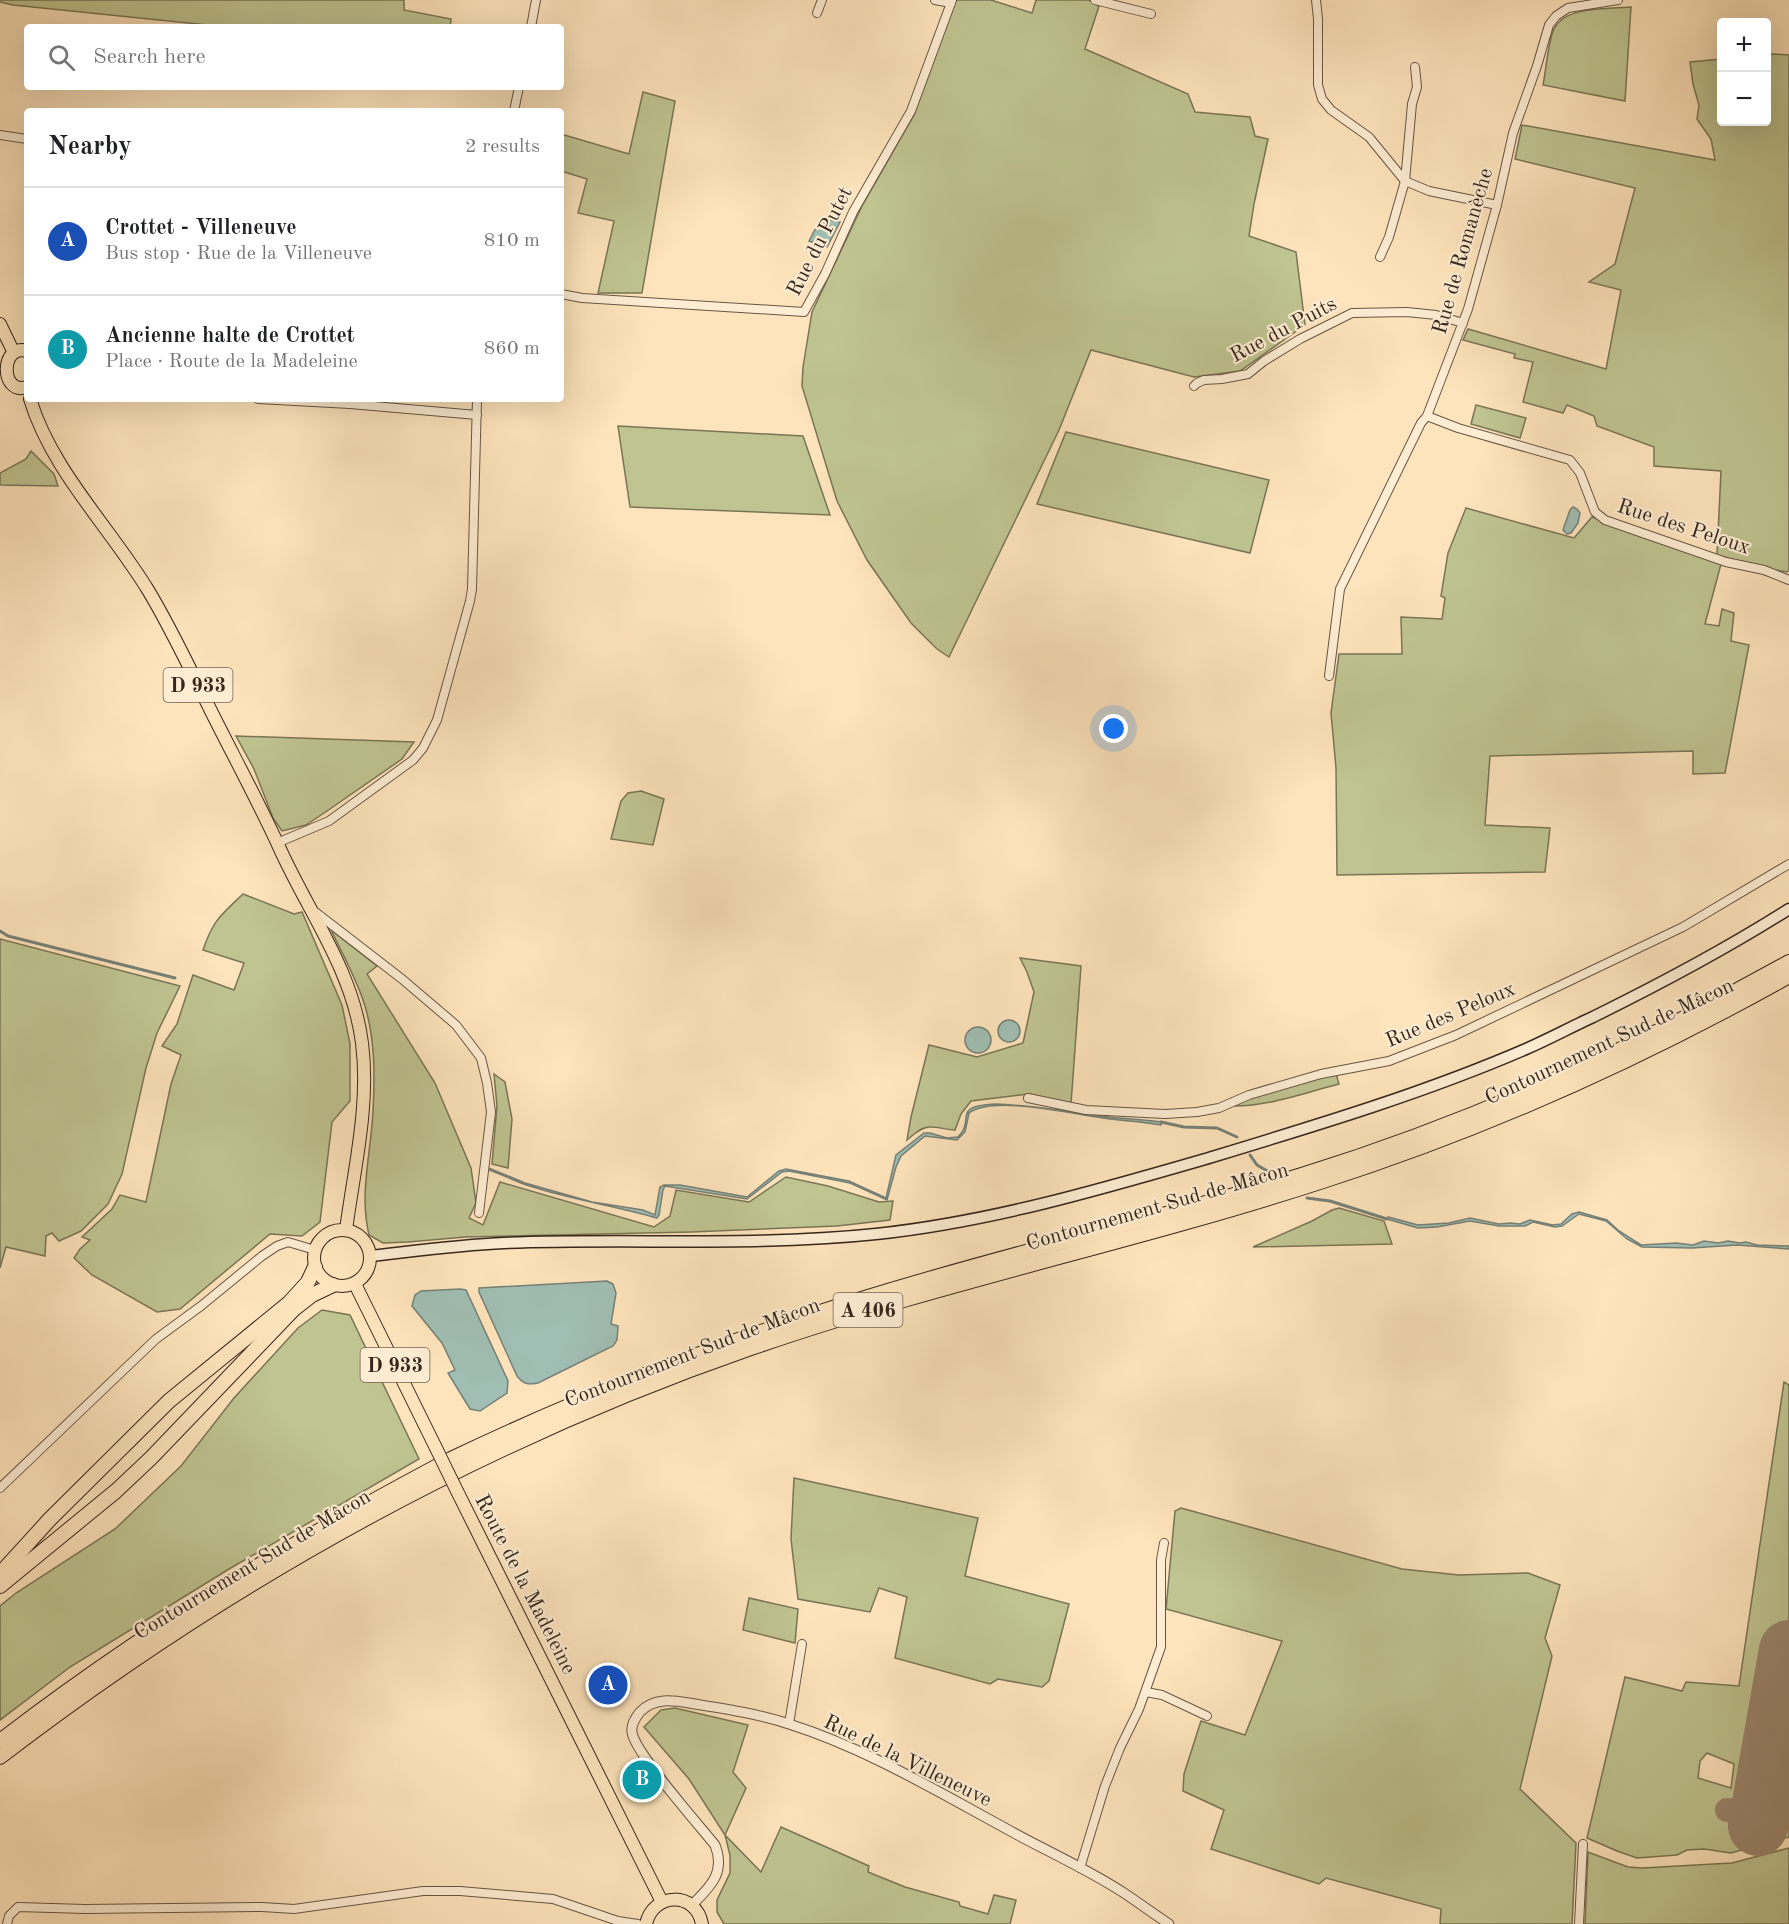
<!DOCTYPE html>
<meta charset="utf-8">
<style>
:root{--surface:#fff;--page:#f6f6f6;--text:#202124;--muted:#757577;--line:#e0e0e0;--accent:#7c3aed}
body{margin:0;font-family:"Old Standard TT",serif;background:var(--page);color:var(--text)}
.controls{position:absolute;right:18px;top:18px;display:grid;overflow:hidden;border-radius:6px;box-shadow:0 6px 24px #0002}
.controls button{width:54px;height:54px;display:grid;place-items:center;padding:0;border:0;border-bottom:2px solid var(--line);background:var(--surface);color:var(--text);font:30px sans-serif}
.you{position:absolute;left:1114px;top:729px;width:21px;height:21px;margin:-15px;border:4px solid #fff;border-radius:50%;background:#1a73e8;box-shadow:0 0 0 9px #1a73e833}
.badge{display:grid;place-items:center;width:39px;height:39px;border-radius:50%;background:var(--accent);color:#fff;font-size:20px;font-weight:700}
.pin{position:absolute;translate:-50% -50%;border:3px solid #fff;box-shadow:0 2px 6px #0006}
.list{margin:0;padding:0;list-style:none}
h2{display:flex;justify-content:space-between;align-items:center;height:78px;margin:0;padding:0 24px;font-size:26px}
h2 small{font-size:20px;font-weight:400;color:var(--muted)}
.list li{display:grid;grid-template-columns:39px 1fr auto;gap:18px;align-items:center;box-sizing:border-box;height:108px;padding:0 24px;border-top:2px solid var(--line)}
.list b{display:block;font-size:22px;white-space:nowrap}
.list p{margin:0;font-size:20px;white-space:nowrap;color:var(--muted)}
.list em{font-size:20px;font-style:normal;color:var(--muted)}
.icon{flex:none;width:33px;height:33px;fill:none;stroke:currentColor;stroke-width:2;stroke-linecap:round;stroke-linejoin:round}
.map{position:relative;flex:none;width:1789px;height:1924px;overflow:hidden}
.search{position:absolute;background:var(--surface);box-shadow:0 6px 24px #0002;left:24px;top:24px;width:540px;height:66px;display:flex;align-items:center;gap:15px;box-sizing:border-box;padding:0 21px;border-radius:6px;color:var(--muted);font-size:22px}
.panel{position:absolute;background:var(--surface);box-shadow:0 6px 24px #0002;left:24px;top:108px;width:540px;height:294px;border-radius:6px}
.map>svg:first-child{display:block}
</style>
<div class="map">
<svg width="1789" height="1924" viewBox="0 0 1789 1924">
<rect width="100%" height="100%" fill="#fee4bc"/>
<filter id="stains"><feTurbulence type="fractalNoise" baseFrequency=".00333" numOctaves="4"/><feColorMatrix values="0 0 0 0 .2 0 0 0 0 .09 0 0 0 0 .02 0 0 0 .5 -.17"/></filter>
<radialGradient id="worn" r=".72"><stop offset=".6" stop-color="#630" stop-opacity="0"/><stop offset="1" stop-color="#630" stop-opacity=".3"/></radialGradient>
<g fill="#bfc491" stroke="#7a7556" stroke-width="1.5" fill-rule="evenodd">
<polygon points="0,0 404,0 404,10 451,19 450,27 227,27 13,5 0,2"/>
<polygon points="955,0 991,0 1032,13 1036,0 1089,0 1099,6 1085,49 1188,94 1195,112 1250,117 1255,136 1268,139 1254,204 1249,236 1296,252 1305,325 1240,371 1194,377 1091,350 1059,430 949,657 937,649 911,623 867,560 837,501 802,386 803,367 812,312 862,206 914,115"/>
<path d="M 1631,7 L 1625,101 L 1543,85 C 1546,70 1548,42 1554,29 C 1565,6 1608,9 1631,7 Z"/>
<polygon points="1773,54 1789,55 1789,570 1787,572 1764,568 1717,555 1721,471 1654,466 1654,447 1597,426 1594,416 1567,405 1563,413 1523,402 1533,362 1514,358 1515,354 1463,340 1468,329 1606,369 1621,290 1589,282 1615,264 1635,188 1515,159 1522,125 1715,160 1711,139 1697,119 1699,105 1693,84 1690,62 1721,59 1722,122 1766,122 1767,55"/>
<polygon points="643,92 675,101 642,293 598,293 614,221 578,213 587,179 561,171 561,134 629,154"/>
<polygon points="1476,405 1526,418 1520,438 1471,424"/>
<polygon points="618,426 803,436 830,515 630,507"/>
<polygon points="1066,432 1269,480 1250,553 1037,504"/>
<polygon points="31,451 54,474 58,486 0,485 0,473 26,459"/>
<polygon points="1466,508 1574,538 1592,517 1721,564 1705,624 1719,626 1722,609 1734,613 1731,641 1749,645 1725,773 1693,774 1693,751 1490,756 1485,825 1550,828 1545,872 1337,875 1336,768 1331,713 1339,654 1402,654 1401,617 1442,619 1445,598 1441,596 1448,553"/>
<polygon points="236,736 414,742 402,759 327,811 306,825 282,831 273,818 254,769"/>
<polygon points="641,791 664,799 653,845 611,839 621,801 628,793"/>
<path d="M 243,894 L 294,914 L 302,912 L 342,1005 L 350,1044 L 350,1101 L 332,1122 L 320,1222 L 302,1236 L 270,1234 L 180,1309 L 157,1312 L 92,1275 L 74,1258 L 80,1249 L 90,1240 L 82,1237 L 112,1209 L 120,1195 L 146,1202 L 171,1084 L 181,1055 L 162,1046 L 177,1024 L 193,975 L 234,990 L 244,963 L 203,950 C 213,920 221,915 243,894 Z"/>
<path d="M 331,930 L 377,966 L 367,974 L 435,1083 L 471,1168 L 476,1203 L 469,1218 L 483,1225 L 500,1182 L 654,1227 L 670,1216 L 676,1190 L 749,1202 L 786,1177 L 828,1186 L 879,1202 L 893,1201 L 890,1220 L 837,1226 L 691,1232 L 465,1237 L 408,1242 L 383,1243 L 369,1235 C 359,1193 371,1154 373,1111 C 375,1076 375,1040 365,1006 C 358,982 342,953 331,930 Z"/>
<polygon points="0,939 180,986 157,1033 146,1068 122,1174 108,1204 81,1231 59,1241 52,1233 46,1236 45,1256 6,1247 0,1268"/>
<path d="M 1020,958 L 1081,966 L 1071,1104 L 1029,1094 L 971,1101 L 961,1114 L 955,1130 C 946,1130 937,1126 929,1127 C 921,1127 913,1135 907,1140 L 911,1117 L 929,1045 L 977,1057 L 1023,1043 L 1034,992 L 1027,972 Z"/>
<polygon points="494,1074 505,1082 512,1119 508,1168 492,1164 497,1106"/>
<path d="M 1336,1074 L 1339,1084 C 1304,1093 1267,1107 1231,1106 C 1264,1092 1300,1081 1336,1074 Z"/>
<polygon points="1339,1208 1384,1221 1392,1244 1253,1247 1312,1221 1332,1210"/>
<polygon points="322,1310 350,1315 419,1459 229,1569 70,1667 0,1720 0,1606 16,1593 115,1529 181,1466 234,1398 298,1328"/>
<path d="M 1784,1382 L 1789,1385 L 1789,1837 L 1731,1853 L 1704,1849 L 1687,1850 L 1677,1855 L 1637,1858 L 1617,1851 L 1587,1838 L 1625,1677 L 1682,1691 L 1686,1682 L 1739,1686 ZM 1707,1753 L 1734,1764 L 1731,1788 L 1698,1778 L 1700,1761 Z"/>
<polygon points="794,1478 978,1518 965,1576 1069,1604 1049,1681 1042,1687 998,1679 990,1684 895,1658 907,1597 879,1588 870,1612 798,1599 791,1539"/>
<polygon points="1181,1508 1402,1569 1459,1575 1528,1573 1560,1585 1545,1638 1552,1656 1520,1789 1576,1843 1572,1924 1440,1924 1441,1909 1326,1878 1319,1884 1211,1849 1224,1810 1183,1791 1184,1774 1201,1721 1245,1735 1282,1641 1166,1609 1175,1511"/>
<polygon points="749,1598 798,1609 795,1643 743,1630"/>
<polygon points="675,1708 748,1725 733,1772 746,1788 725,1835 761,1872 781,1827 869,1866 868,1872 905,1887 959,1902 960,1906 988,1914 994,1895 1016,1900 1010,1924 724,1924 717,1912 717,1900 730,1873 730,1855 725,1835 689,1779 644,1727 661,1710"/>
<polygon points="1789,1848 1789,1924 1585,1924 1588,1852 1628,1867 1642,1868 1732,1863"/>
</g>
<g fill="#a0beb3" stroke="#768177" stroke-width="1.5">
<polygon points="821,218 840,222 827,247 809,241"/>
<polygon points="1573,507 1577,509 1580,513 1578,523 1571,533 1567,534 1563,530 1570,510"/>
<circle cx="1009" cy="1031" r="11"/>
<circle cx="978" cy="1040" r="13"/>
<path d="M 995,1104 C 1031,1105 1065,1111 1101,1116 C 1121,1119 1141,1119 1161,1122 L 1161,1125 C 1144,1122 1127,1121 1110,1119 C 1079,1116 995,1094 969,1113 L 965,1132 L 957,1140 L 925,1136 L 901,1156 L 896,1167 L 887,1200 L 850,1183 L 789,1171 L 782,1172 L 747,1199 L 665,1186 L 663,1190 L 659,1215 L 657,1218 C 616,1206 574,1200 533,1187 C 518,1183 504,1175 489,1170 L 489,1168 L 525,1183 L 592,1202 L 643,1210 L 655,1215 L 660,1187 L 664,1185 L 680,1185 L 747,1197 L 779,1171 L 786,1169 L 849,1181 L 886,1198 L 896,1155 L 924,1133 L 930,1133 L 947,1138 L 958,1137 C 976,1120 950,1106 995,1104 Z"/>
<polygon points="1579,1212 1607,1220 1619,1231 1641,1245 1676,1243 1693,1245 1704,1241 1718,1243 1728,1241 1740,1243 1746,1242 1757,1245 1789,1246 1789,1249 1737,1245 1692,1248 1642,1247 1627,1239 1606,1221 1579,1214 1562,1226 1555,1227 1533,1222 1525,1226 1499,1226 1470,1221 1437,1227 1418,1228 1387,1219 1388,1217 1418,1225 1449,1223 1470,1218 1499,1224 1510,1223 1520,1224 1530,1220 1553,1225 1561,1224 1572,1214"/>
<path d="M 607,1281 L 613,1284 L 616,1293 L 611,1324 L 618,1326 L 617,1340 L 613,1346 L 538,1383 C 528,1385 523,1384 517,1376 L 479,1292 L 479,1288 Z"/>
<polygon points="460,1289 466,1290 508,1381 507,1393 480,1411 470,1409 448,1373 455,1370 442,1343 412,1306 415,1295 421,1291"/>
</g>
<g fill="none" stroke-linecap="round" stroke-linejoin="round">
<g stroke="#768177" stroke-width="3">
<polyline points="0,931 8,936 175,978"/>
<polyline points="1161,1122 1184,1127 1217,1128 1237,1137"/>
<polyline points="1250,1155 1257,1165 1269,1172"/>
<polyline points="1307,1198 1330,1201 1387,1219"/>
</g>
<polyline stroke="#9a856c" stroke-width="24" points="1727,1810 1760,1813"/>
<polyline stroke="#9a856c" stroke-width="60" points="1758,1826 1789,1650"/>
<g stroke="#685644" stroke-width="10">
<g id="minor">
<polyline points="935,0 951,3"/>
<polyline points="1095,0 1151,14"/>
<polyline points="1316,0 1318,19 1318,85 1322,99 1331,110 1369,137 1405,181 1429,191 1497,205"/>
<polyline points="817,13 822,0"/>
<polyline points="531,27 536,0"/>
<polyline points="514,111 519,87"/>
<polyline points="0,135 27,139"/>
<polyline points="1380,257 1389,237 1405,181 1412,104 1417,87 1415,67"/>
<polyline points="561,294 582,298 804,312 825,274 853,212 911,111 952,0"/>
<polyline points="1194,386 1197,383 1204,380 1222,379 1248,374 1264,361 1300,339 1352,313 1407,312 1436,315 1463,323"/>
<polyline points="258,399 350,404 477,415"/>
<polyline points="1427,416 1458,428 1570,460 1580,473 1595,512 1605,520 1726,562 1764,570 1789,580"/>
<polyline points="1329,676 1340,589 1421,423 1427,416 1468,309 1497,205 1513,133 1537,66 1549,25 1556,16 1568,8 1618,0"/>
<polyline points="277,843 329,821 413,760 423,748 437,720 470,601 472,589 477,399"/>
<polyline points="314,911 402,979 456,1025 481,1058 487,1083 491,1112 479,1213"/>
<polyline points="1028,1098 1086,1110 1165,1114 1197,1112 1219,1108 1249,1095 1321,1074 1389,1061 1456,1035 1683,927 1789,864"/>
<polyline points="0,1488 156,1339 201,1306 262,1256 277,1246 288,1242 315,1250"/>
<polyline points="1146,1692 1162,1695 1207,1716"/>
<polyline points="789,1724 802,1644"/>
<polyline points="1080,1868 1105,1786 1120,1748 1139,1709 1161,1647 1161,1560 1164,1543"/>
<polyline points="7,1924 9,1916 18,1907 85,1909 262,1907 294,1909 423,1891 460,1891 553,1899 618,1921 638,1924"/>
<polyline points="1579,1924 1583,1844"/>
</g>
</g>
<g stroke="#685644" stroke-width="11">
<path id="tertiary" d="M 692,1905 C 710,1887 726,1873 715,1845 C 699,1825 634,1752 632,1732 C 631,1724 635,1718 640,1712 C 655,1696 676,1701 695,1704 C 726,1709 759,1714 789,1724 C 865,1748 935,1790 1005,1828 C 1044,1850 1086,1868 1124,1893 C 1139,1903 1154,1914 1169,1924"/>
</g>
<g stroke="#36261c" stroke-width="13">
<path id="secondary" d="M 370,1256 C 415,1251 459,1245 504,1243 C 628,1238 752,1247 876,1234 C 988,1222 1095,1191 1202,1160 C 1311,1127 1422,1094 1526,1049 C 1549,1039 1571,1027 1593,1017 C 1660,984 1726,949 1789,909"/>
</g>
<g stroke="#36261c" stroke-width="14">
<g id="primary">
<polyline points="0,324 13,351"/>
<path d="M 27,351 C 0,343 0,396 27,387"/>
<path d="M 30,399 C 52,471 109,526 148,590 C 171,628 190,669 210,709 C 233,755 258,801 280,849 C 309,913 353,971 362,1043 C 370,1105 354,1169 346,1230"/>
<circle cx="342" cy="1258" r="28"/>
<polyline points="355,1284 435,1446"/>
<polyline points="458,1493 662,1902"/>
<path d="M 646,1924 C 653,1892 696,1891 702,1924"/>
</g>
</g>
<g stroke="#36261c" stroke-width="16">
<g id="motorway">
<polyline points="0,1574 50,1519 169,1401 289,1303 308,1282 315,1267"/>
<polyline points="0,1586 116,1491 151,1458 294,1309 312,1295 333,1285"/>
<path d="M 0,1741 C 115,1653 237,1574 364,1506 C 393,1490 422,1474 451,1459 C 564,1405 680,1359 799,1319 C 964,1264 1135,1226 1302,1175 C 1472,1122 1634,1049 1789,962"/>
<path d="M 0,1757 C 227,1583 480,1442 751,1348 C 938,1283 1132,1243 1320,1182 C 1483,1130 1639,1060 1789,976"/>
</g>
</g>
<use href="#minor" stroke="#feedd3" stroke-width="8"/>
<use href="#tertiary" stroke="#feedd3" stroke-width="9"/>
<use href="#secondary" stroke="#feedd3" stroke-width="10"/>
<use href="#primary" stroke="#fee4bc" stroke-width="12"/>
<use href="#motorway" stroke="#fee4bc" stroke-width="14"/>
<g stroke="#36261c" stroke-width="14" stroke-linecap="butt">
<polyline id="primary-bridge" points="435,1446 458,1493"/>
</g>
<use href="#primary-bridge" stroke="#fee4bc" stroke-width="12"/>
</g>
<g text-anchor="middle" stroke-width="4.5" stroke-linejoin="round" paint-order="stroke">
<g fill="#feedd3" stroke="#726253" stroke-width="1.5">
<rect x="163.5" y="668" width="69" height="34" rx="4.5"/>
<rect x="833.5" y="1293" width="69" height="34" rx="4.5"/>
<rect x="360.5" y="1348" width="69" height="34" rx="4.5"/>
</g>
<g font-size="20" font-weight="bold" fill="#36261c">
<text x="198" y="692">D 933</text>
<text x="868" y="1317">A 406</text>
<text x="395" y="1372">D 933</text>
</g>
<g font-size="21" fill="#36261c" stroke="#feedd3">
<text transform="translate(819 241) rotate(-63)" y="7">Rue du Putet</text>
<text transform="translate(1462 251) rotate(-74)" y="7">Rue de Romanèche</text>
<text transform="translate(1283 329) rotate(-28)" y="7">Rue du Puits</text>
<text transform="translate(1684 526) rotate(18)" y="7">Rue des Peloux</text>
<text transform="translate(1450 1014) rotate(-23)" y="7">Rue des Peloux</text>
<text transform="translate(1609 1041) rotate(-25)" y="7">Contournement Sud de Mâcon</text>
<text transform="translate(1157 1206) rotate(-16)" y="7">Contournement Sud de Mâcon</text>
<text transform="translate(692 1352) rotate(-21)" y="7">Contournement Sud de Mâcon</text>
<text transform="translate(252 1564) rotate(-31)" y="7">Contournement Sud de Mâcon</text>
<text transform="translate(526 1584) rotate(63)" y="7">Route de la Madeleine</text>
<text transform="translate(908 1760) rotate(26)" y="7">Rue de la Villeneuve</text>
</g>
</g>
<rect width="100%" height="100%" filter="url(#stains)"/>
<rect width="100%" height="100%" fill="url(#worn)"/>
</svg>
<div class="controls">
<button>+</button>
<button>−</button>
</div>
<div class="you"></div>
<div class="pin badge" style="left:608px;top:1685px;background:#1a4fb4">A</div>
<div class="pin badge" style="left:642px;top:1780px;background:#0f9aa8">B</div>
<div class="search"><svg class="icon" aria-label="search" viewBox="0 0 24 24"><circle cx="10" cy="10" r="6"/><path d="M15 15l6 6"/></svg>Search here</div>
<section class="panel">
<h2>Nearby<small>2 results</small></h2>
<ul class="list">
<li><span class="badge" style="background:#1a4fb4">A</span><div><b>Crottet - Villeneuve</b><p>Bus stop · Rue de la Villeneuve</p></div><em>810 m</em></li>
<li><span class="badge" style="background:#0f9aa8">B</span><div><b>Ancienne halte de Crottet</b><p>Place · Route de la Madeleine</p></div><em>860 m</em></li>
</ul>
</section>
</div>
